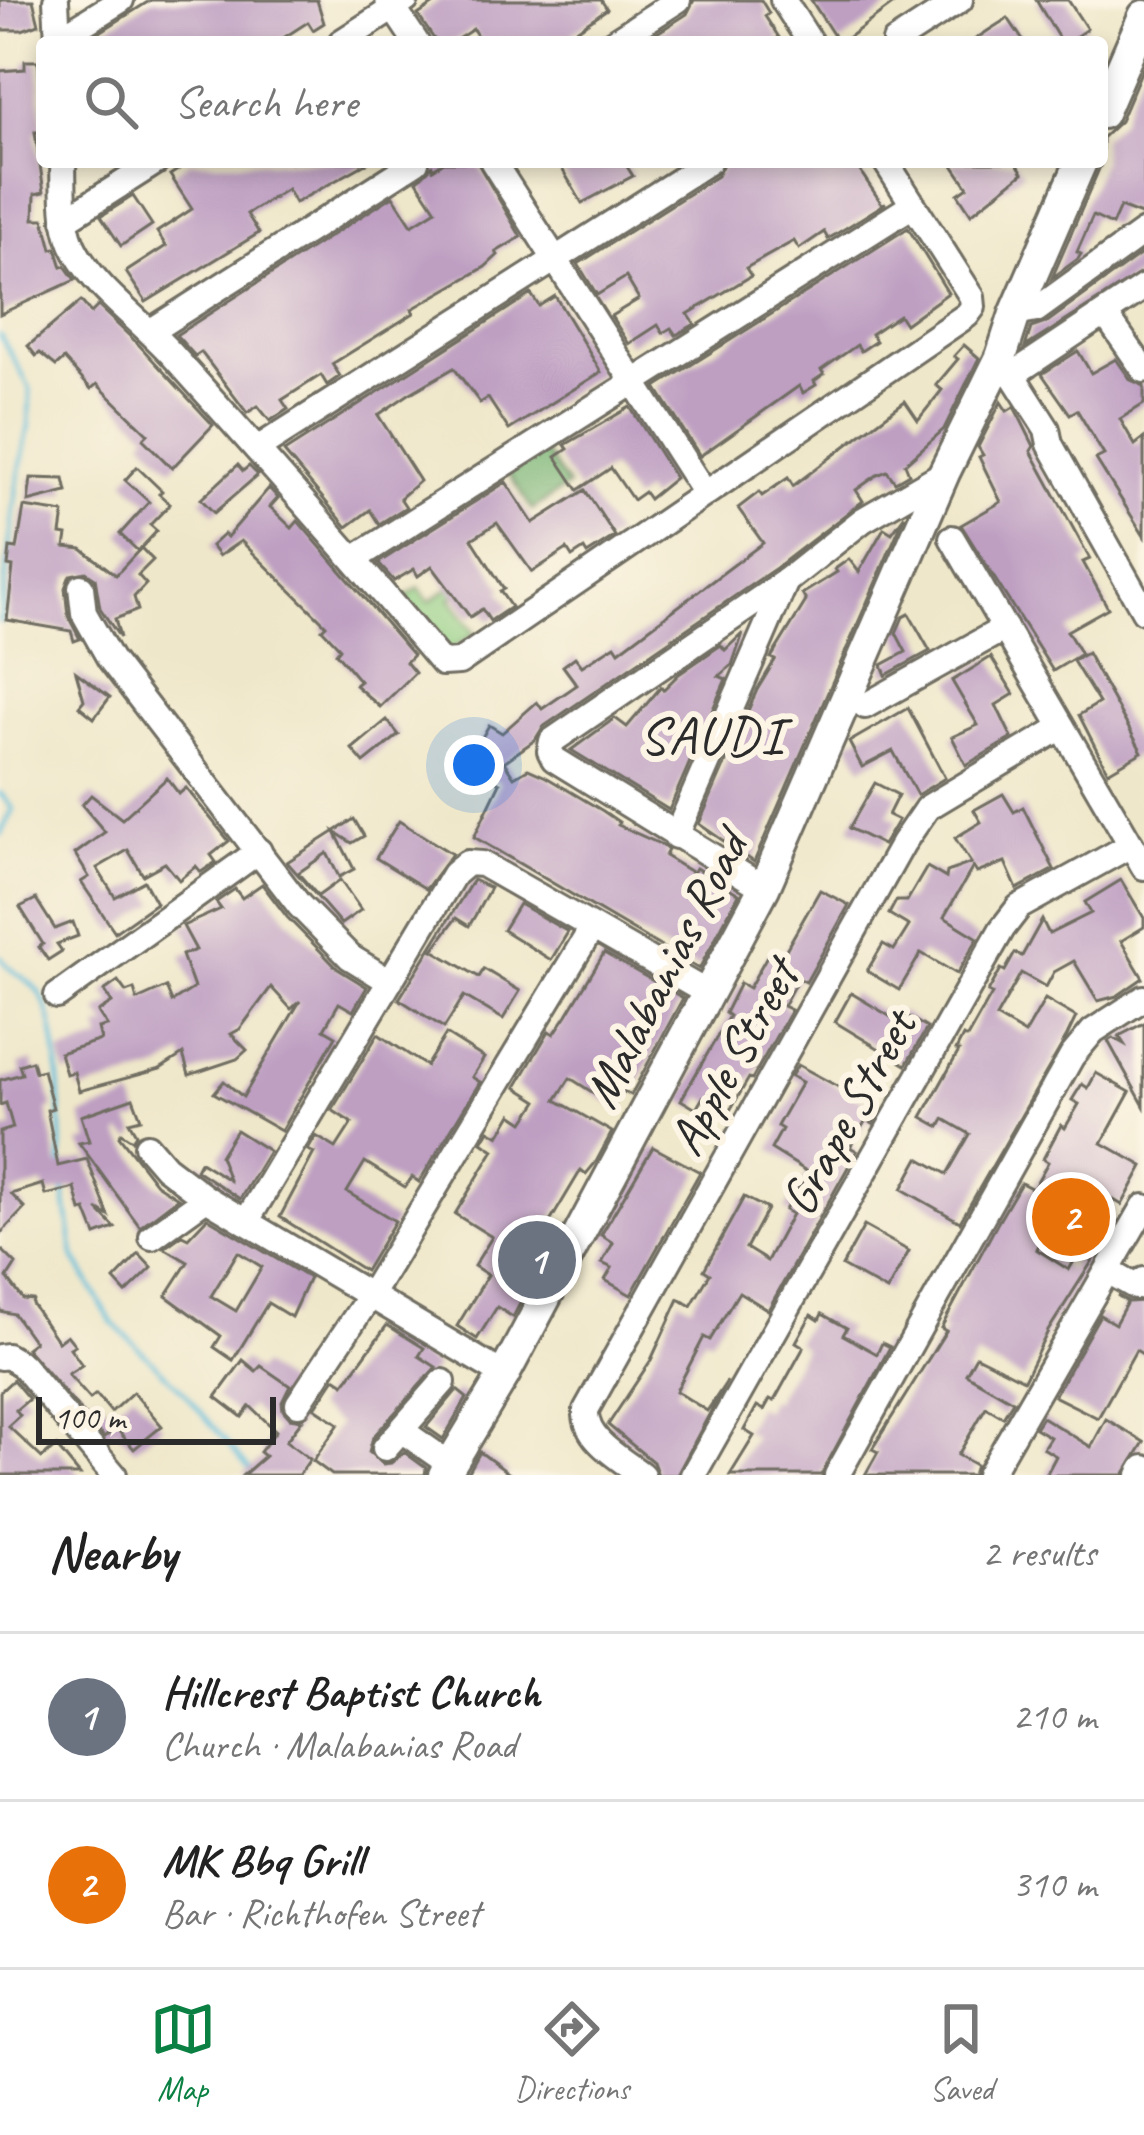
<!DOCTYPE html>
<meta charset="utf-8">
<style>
:root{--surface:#fff;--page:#f2f2f2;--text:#222;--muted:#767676;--line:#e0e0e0;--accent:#0b8043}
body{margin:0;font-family:Caveat,sans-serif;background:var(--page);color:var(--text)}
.scale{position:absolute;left:36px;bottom:30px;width:240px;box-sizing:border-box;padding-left:12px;border:6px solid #2b2b2b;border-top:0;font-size:33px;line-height:42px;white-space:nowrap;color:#2b2b2b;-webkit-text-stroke:9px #fcf5e5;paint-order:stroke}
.you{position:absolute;left:474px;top:765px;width:42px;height:42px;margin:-30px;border:9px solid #fff;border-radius:50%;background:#1a73e8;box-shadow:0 0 0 18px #1a73e833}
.badge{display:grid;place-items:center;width:78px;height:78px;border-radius:50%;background:var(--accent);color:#fff;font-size:39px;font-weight:700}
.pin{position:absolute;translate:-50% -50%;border:6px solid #fff;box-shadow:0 3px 12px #0006}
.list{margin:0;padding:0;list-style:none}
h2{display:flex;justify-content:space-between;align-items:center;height:156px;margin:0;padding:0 48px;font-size:51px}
h2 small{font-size:39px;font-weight:400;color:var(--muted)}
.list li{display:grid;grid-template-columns:78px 1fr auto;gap:36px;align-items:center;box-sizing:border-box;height:168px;padding:0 48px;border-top:3px solid var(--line)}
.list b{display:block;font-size:45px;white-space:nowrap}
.list p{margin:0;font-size:39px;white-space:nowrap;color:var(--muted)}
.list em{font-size:39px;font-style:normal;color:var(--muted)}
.icon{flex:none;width:66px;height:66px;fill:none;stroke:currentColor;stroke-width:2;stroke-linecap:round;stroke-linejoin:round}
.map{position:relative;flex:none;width:1144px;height:1475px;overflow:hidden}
.search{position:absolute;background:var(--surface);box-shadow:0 6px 18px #0003;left:36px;right:36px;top:36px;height:132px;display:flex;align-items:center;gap:30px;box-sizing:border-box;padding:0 42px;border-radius:12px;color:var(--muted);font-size:45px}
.sheet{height:492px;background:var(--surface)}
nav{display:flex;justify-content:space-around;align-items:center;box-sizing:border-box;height:168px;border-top:3px solid var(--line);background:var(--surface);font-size:33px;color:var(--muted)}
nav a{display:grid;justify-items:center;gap:6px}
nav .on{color:var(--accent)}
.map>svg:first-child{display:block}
</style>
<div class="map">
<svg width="1144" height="1475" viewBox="0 0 1144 1475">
<rect width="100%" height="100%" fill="#fcf5e5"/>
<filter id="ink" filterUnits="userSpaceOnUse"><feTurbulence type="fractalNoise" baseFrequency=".00833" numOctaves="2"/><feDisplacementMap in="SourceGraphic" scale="24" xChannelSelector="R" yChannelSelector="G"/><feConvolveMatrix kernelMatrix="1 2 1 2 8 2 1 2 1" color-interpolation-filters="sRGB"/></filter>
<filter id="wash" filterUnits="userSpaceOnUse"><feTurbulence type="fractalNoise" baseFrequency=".004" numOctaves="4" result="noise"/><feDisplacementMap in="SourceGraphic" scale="48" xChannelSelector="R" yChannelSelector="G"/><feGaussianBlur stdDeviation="2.7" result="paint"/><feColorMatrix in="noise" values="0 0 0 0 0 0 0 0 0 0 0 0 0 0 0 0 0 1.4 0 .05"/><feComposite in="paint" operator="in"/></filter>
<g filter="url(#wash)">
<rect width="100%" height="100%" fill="#efe7c9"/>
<polygon fill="#93cf84" stroke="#5f7d58" stroke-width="3" points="459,581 464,588 450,598 475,633 446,653 404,598 419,588 429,602"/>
<polygon fill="#76b272" stroke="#506e4e" stroke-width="3" points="540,445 568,486 532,510 505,469"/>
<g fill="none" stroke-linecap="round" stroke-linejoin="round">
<g stroke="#5dbddb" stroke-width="4.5">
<polyline points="0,335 30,388 29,426 17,485 0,622"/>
<polyline points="0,793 13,809 0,835"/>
<path d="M 0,956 C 9,974 30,977 40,994 C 63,1031 60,1126 62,1171"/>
<polyline points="64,1189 74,1257 111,1321 184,1392 251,1471"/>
</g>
</g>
<g id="blocks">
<g fill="#be9fc2" fill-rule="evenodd">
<polygon points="0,0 33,0 39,24 22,30 0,30"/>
<polygon points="151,0 317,0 324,23 313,30 308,22 277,42 92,42 89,39"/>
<polygon points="440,0 601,0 607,9 572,33 578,42 481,42 473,29 453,42 436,42 418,15"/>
<polygon points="694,0 761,0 769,13 765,16 782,42 643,42 687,14"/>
<polygon points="811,0 899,0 842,42 838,42"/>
<polygon points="1036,0 1068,0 1087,29 1068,42 1061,42"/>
<polygon points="1008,18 1024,42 971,42 989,30"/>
<polygon points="25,61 38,61 39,69 42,132 35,132 44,192 35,194 34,219 44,219 52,249 56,248 62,267 65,266 75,280 0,314 0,71 25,69"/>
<polygon points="1144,65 1144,216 1120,207 1112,225 1093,216 1077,252 1081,254 1078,259 1052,278 1102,162 1102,138 1120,121"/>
<polygon points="190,162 369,162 295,203 287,189 247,214 259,233 146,302 126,272 166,246 157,232 192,209 170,175"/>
<polygon points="444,162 477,162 521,237 496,252 498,255 485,267 412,309 414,313 332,364 340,376 327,385 321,375 282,400 288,409 270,421 258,406 247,413 201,352 195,356 176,335 393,196 412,225 436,210 417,181 432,166 433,169"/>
<polygon points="558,162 624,162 633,176 582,203"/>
<polygon points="724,162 854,162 882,204 886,203 828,239 824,232 799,249 794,241 746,268 751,276 688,314 695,324 676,335 671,328 663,333 658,325 629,344 611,316 639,299 626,277 597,295 578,264 717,176"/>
<polygon points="951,162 1016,162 1023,173 971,214 958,194 968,187"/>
<polygon points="133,196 152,225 121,246 101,216"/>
<polygon points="908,228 948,293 905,324 899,315 871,334 876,341 861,351 857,345 821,370 824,374 814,381 816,385 803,393 799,386 700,456 656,387"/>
<polygon points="1144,252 1144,271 1025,347 1031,328 1046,323"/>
<polygon points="531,294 539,306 555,296 601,372 509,430 488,398 480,403 454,368 409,394 378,415 420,481 400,498 406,507 379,524 370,510 347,527 284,452"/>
<polygon points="81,301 91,313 98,306 139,345 213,425 172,468 143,439 148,434 97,384 91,389 64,359 56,366 40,353 36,356 28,346"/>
<polygon points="964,345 979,358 944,429 905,464 909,474 895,482 887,471 877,475 856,490 863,501 776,568 543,727 535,740 504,762 514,777 528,769 546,777 603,811 619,822 618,825 662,845 668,850 665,856 693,873 696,868 739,894 699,969 474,837 500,783 478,770 472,781 453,770 467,746 475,750 489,725 502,733 537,702 542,709 577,685 563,666 575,657 582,666 615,645 619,651 763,543 738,508 759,492 762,496 788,478 793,486 905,401 918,420 942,390 936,385 958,359 954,356"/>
<polygon points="1078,351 1091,373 1116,359 1131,380 1144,386 1144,404 1120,419 1135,445 1144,438 1144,536 1096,459 1104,455 1077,410 1070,414 1042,374"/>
<polygon points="1001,402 1007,411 1014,407 1020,418 1034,446 1031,451 1090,559 1083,562 1108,608 1067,631 1081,654 1053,671 961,525 1001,502 979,457 983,455 978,447"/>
<polygon points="630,407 675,478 649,499 644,492 633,500 611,468 578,490 556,457 568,449 565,445"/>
<polygon points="238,465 243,471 249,466 258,475 214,513 201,499"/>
<polygon points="137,467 162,491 159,494 170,504 150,525 157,531 138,551 120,534 149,502 125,480"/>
<polygon points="31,478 64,479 67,492 28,502"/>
<polygon points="506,482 533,523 585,490 615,536 587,554 584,549 572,557 567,549 532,572 497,523 472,539 504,589 500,591 511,607 490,621 482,609 470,617 432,566 418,576 414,569 394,581 378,563"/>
<polygon points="269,488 278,498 270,507 292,528 298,521 413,655 406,662 415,673 380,707 355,685 360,681 336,653 340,648 322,629 326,625 241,541 219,556 211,546 224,534 227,537"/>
<polygon points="24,507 64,513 61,534 67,535 65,547 82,549 116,575 141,548 153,560 138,575 146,584 134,597 138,610 115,619 120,638 100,608 95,578 86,572 70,575 65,588 68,616 80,639 74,641 71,631 7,620 13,567 8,566 10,548 17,549"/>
<polygon points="905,515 754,862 699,824 757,690 775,660 771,658 806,601 802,594 837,572 835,569 849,559 859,572 884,528 892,533"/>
<polygon points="909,614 930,651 886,675 882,665 906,652 896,633 903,617"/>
<polygon points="743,633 732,665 719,676 726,679 669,810 571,750 615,718 627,727 661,687 663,690 679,674 721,645 725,650"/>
<polygon points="1087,653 1142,752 1108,772 1079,715 1099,703 1073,661"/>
<polygon points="991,657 1014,694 996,705 1012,738 966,765 952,737 978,725 952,681"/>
<polygon points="76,672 110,697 94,718 79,706 84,700"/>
<polygon points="908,708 945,778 917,795 893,751 862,767 849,742"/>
<polygon points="387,720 399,735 364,763 352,749"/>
<polygon points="167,778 179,794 186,788 229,841 211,855 216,862 201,872 196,866 179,880 165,863 143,875 128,850 97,868 115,897 144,881 156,903 115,932 81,882 89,877 75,854 105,832 82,805 91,795 122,819"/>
<polygon points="875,783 898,795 888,815 898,820 883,845 849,828"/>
<polygon points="1003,794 1014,812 1023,807 1054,869 1017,889 1005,862 977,873 973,867 944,917 978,938 957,974 921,953 899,990 867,971 883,944 894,950 909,926 889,914 896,901 907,901 927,867 946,878 947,872 971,863 955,838 981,822 974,810"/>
<polygon points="354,819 364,836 352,843 335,832 354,869 339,877 327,853 298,873 318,896 340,880 361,910 341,924 287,862"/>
<polygon points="399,821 452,854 426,889 376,858"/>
<polygon points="473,880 490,888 476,914 469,926 456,918 433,950 479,977 484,969 520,991 503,1019 464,996 444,1028 399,999"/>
<polygon points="1121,880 1144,918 1144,927 1121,941 1143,978 1117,996 1098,1001 1074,961 1054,972 1046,987 1021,973 996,1017 1025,1034 1045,999 1076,1017 1067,1036 960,1222 902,1189 919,1158 947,1174 970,1134 944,1119 940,1127 922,1117 959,1051 956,1050 963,1036 967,1038 992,994 988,992 1001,969 1005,971 1015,953 1022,956 1042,920 1049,934 1091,913 1085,902"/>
<polygon points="262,884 287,917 338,969 367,987 353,1011 339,1003 324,1029 336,1036 281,1131 214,1093 224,1081 243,1097 300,1001 291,1009 271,987 240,1029 231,1034 247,1050 237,1059 189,1075 183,1054 160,1069 79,1091 74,1072 66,1074 60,1053 101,1040 98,1028 107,1026 98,1012 112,1003 104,991 118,981 126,992 134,989 137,1000 166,987 172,1002 194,988 182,955 196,950 183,926 221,909 216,902 235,889 242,898"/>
<polygon points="820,890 849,905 806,982 798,978 783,1006 791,1010 752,1079 749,1078 729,1112 703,1097 696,1109 681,1100 729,1016 725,1013 740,983 749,988 768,954 780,960"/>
<polygon points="36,899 55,929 73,922 78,936 57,944 62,951 48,960 39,947 43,944 20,907"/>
<polygon points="519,904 568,932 551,960 503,930"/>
<polygon points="604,953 683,998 631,1095 624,1091 614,1106 570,1078 556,1100 612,1132 596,1162 586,1174 581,1170 550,1222 560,1228 513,1317 497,1307 477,1339 457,1326 488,1275 474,1266 492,1237 455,1214 494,1150 482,1142 489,1130 499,1136 512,1114 524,1122 538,1101 516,1087 549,1031 554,1034 567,1015"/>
<polygon points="851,993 896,1020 901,1012 927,1028 906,1065 835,1022"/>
<polygon points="1144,1023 1144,1106 1108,1041 1113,1038 1124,1044 1119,1036"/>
<polygon points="378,1034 426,1066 446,1034 484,1058 472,1077 480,1082 419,1182 412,1177 405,1187 365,1162 347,1192 395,1221 365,1271 280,1217 314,1153 308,1150 316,1136 336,1148 352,1123 332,1110"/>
<polygon points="32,1061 35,1072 43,1070 53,1108 47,1110 58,1166 87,1159 109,1216 97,1209 115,1228 96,1235 86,1210 81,1211 75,1188 46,1195 43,1184 11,1194 25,1208 0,1234 0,1132 13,1128 6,1103 0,1105 0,1080 22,1074 19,1065"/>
<polygon points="798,1065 881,1110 873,1124 866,1120 850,1147 857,1151 768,1310 739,1292 710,1340 704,1337 676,1391 707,1411 727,1381 677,1475 658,1475 653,1462 608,1425 651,1360 679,1299 691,1306 710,1274 704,1270 744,1197 767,1209 746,1248 767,1261 792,1214 785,1210 808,1172 771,1149 782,1129 777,1126 802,1082 791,1076"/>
<polygon points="1096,1073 1130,1092 1102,1143 1143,1166 1122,1205 1114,1200 1097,1228 1104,1232 1092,1251 1049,1224 1036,1249 1069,1270 1079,1252 1093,1260 1048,1331 1024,1380 976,1356 966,1374 1013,1401 1003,1417 986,1407 958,1455 976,1465 973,1475 865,1475 878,1452 872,1449 946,1331 941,1328 997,1224 1021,1183 1033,1189 1048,1162 1043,1159 1061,1125 1065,1128 1079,1104 1072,1100 1082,1084 1088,1088"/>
<polygon points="133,1098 141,1119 129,1122 136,1134 132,1140 121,1133 119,1136 156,1184 178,1198 140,1227 79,1143 89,1141 81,1116"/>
<polygon points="236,1130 269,1151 240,1199 196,1170 200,1162 229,1180 220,1156"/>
<polygon points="653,1147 700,1172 631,1295 605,1280 612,1268 602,1263 613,1243 601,1235"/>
<path d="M 207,1218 L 309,1278 L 291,1317 L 268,1303 L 233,1360 L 214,1347 L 221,1336 L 166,1296 L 188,1262 L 164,1248 L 182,1235 L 188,1238 ZM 238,1252 L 262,1267 L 236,1311 L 211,1296 Z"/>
<polygon points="864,1226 909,1251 887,1291 842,1266"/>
<polygon points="0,1248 16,1264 7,1278 23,1299 33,1300 32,1304 58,1342 67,1335 75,1345 70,1348 82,1365 68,1374 90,1399 96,1394 111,1412 133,1392 162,1426 134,1449 116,1428 104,1438 26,1348 34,1342 14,1314 0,1311"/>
<polygon points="139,1254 152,1268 126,1293 114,1280"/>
<polygon points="1117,1295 1129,1302 1144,1301 1144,1355 1136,1350 1098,1418 1054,1396 1100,1315 1115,1324 1127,1302"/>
<polygon points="822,1314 847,1328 843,1335 877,1354 882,1343 890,1347 821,1475 730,1475 754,1436 744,1430 757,1406 764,1410 770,1399 774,1401 804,1347 796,1342 811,1315 819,1320"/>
<polygon points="387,1325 424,1348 419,1356 436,1367 373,1437 369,1452 383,1464 391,1463 404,1452 426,1468 425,1475 332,1475 313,1461 339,1424 315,1408 335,1378 344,1384"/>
<polygon points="243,1360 256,1371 261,1366 290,1386 282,1402 283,1410 290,1418 302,1420 286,1441 310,1459 299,1475 243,1475 265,1456 260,1452 276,1431 250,1406 242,1417 216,1397"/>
<polygon points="13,1380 29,1399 16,1410 20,1415 8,1426 42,1458 56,1446 80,1475 0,1475 0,1392"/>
<polygon points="457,1390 467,1398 443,1439 426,1427"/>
<polygon points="1042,1417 1091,1447 1106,1419 1144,1442 1124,1475 1046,1475 1056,1456 1043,1448 1050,1437 1035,1428"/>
<polygon points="480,1452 511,1475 467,1475"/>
</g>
</g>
</g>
<g filter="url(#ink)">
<use href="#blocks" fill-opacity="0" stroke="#706d62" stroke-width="3"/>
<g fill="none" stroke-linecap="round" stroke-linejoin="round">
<g stroke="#706d62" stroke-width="30">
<g id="minor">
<polyline points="56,0 58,42"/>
<polyline points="388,0 416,42"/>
<polyline points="783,0 810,42"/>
<polyline points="58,39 121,0"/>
<polyline points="341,42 406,0"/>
<polyline points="613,42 678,0"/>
<polyline points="895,42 960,0"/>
<path d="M 63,162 C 64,191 61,226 76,252 C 99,293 145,323 176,359 C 266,459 355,560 442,663 L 459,662 L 967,315 L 973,307 L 972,297 L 886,162"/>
<polyline points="493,162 704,492"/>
<polyline points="65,220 156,162"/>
<polyline points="1015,314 1036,310 1144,232"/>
<polyline points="1106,315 1144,370"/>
<polyline points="151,331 416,162"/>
<polyline points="1001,357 1047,429 1050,444 1144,611"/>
<polyline points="1012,375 1144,287"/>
<polyline points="257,449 708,162"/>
<polyline points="952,538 1144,867"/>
<polyline points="354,559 913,205"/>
<polyline points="81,587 84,613 110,659 299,905 350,957 389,981"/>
<polyline points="865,706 1005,628"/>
<polyline points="676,836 786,581"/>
<polyline points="764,888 554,759 550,751 552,741 786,581 863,520 944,473"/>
<polyline points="57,996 259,851"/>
<polyline points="147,1146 165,1167 206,1198"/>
<polyline points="246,1222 454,874 467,863 482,864 709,994"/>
<polyline points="152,1237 206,1198 504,1375"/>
<polyline points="1108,1271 1136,1287 1144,1280"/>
<polyline points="0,1357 7,1356 22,1365 114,1475"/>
<polyline points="298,1404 371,1294 592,928"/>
<polyline points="401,1430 443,1382"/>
<polyline points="385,1448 401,1430 451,1465"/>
<path d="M 642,1475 C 620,1458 584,1440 586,1410 L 903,843 L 927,808 L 1062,727"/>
<polyline points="693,1475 1002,929 1019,907 1131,845"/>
<polyline points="837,1475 1072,1056 1093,1031 1144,998"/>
<polyline points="989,1475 1144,1207"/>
<polyline points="1140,1475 1144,1468"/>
</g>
</g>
<g stroke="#706d62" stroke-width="36">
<g id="major">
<polyline points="1102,113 1144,16"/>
<polyline points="444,1475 504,1375 764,888 944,473 1001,357 1015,314 1081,162"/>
</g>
</g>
<use href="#minor" stroke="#fff" stroke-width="24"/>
<use href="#major" stroke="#fff" stroke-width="30"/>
</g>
</g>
<g text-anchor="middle" stroke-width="12" stroke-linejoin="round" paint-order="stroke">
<g font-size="51" fill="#2b2b2b" stroke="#fcf5e5">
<text transform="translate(664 969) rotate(-63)" y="18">Malabanias Road</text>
<text transform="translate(732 1057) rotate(-61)" y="18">Apple Street</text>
<text transform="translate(847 1112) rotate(-61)" y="18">Grape Street</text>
</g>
<g font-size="54" letter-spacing="3" fill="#2b2b2b" stroke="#fcf5e5">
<text x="712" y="753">SAUDI</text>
</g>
</g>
</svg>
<div class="scale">100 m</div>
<div class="you"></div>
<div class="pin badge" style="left:537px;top:1260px;background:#6b7280">1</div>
<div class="pin badge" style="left:1071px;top:1217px;background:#e8710a">2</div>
<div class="search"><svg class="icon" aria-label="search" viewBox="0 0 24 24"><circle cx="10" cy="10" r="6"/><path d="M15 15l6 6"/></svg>Search here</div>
</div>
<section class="sheet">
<h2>Nearby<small>2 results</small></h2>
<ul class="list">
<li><span class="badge" style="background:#6b7280">1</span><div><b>Hillcrest Baptist Church</b><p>Church · Malabanias Road</p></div><em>210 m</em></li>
<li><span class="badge" style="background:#e8710a">2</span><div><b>MK Bbq Grill</b><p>Bar · Richthofen Street</p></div><em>310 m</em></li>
</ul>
</section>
<nav>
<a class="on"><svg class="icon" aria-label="map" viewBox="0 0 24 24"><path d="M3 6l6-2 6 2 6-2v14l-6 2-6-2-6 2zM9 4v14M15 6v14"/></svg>Map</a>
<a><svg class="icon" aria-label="directions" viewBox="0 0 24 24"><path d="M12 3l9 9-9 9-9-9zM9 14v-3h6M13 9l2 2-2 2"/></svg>Directions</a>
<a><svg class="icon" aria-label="saved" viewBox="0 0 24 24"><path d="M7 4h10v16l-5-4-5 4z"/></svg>Saved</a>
</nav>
